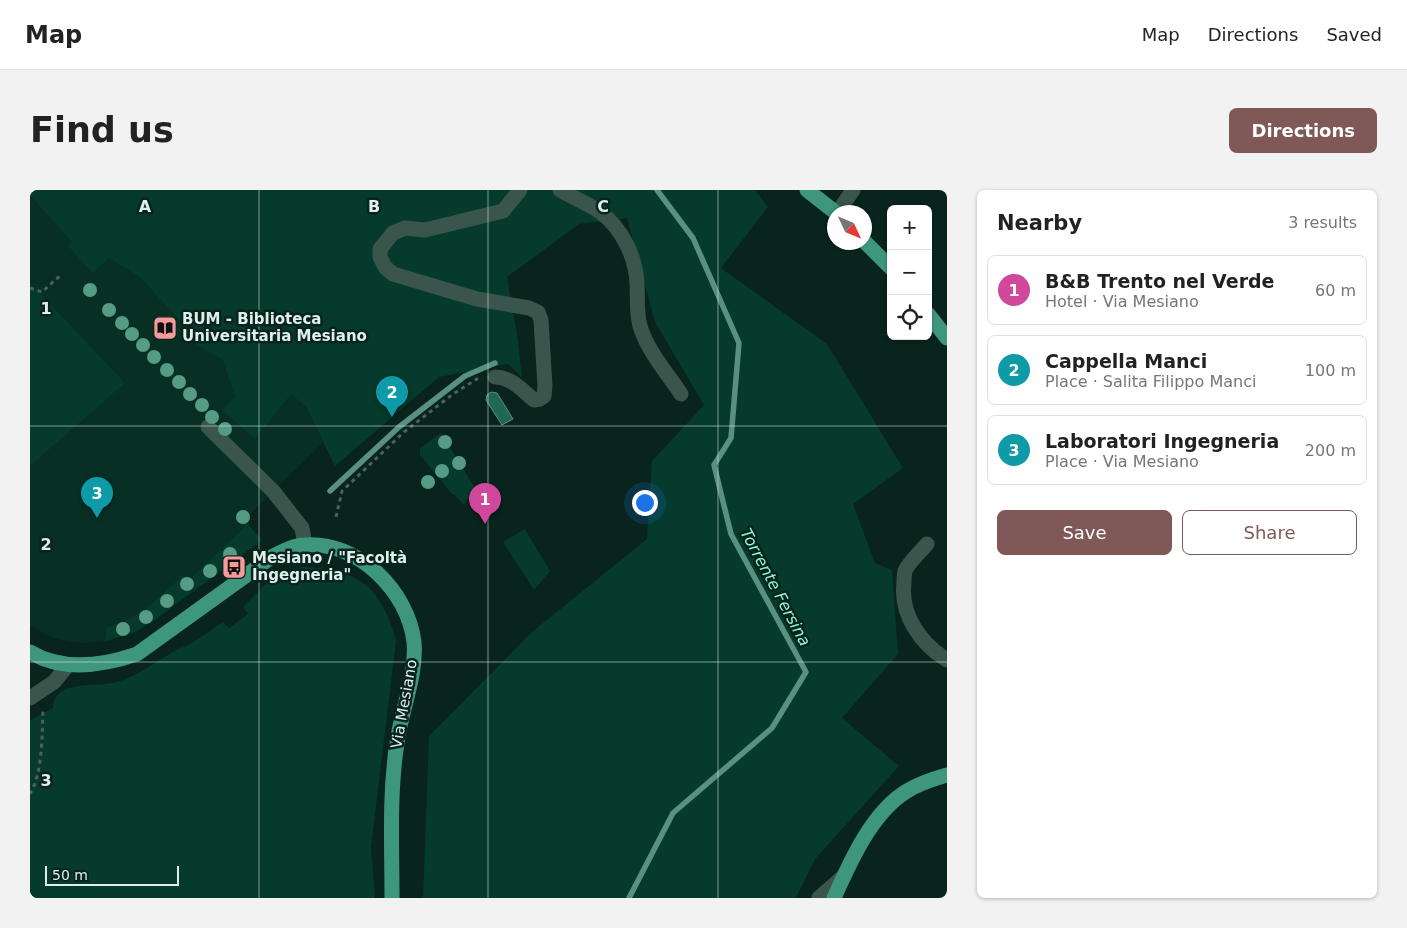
<!DOCTYPE html>
<meta charset="utf-8">
<style>
:root{--surface:#fff;--page:#f2f2f2;--text:#222;--muted:#767676;--line:#e0e0e0;--accent:#815858}
body{margin:0;font-family:"DejaVu Sans",sans-serif;background:var(--page);color:var(--text)}
.controls{position:absolute;right:15px;top:15px;display:grid;overflow:hidden;border-radius:8px;box-shadow:0 1px 4px #0004}
.controls button{width:45px;height:45px;display:grid;place-items:center;padding:0;border:0;border-bottom:1px solid var(--line);background:var(--surface);color:var(--text);font:25px sans-serif}
.compass{position:absolute;left:797px;top:15px;width:45px;height:45px;border-radius:50%;background:var(--surface);box-shadow:0 1px 4px #0004;rotate:134deg}
.scale{position:absolute;left:15px;bottom:12px;width:134px;box-sizing:border-box;padding-left:5px;border:2px solid #dfefe9;border-top:0;font-size:14px;line-height:18px;white-space:nowrap;color:#dfefe9;-webkit-text-stroke:4px #08241c;paint-order:stroke}
.you{position:absolute;left:614px;top:312px;width:18px;height:18px;margin:-12px;border:4px solid #fff;border-radius:50%;background:#1a73e8;box-shadow:0 0 0 8px #1a73e833}
.badge{display:grid;place-items:center;width:32px;height:32px;border-radius:50%;background:var(--accent);color:#fff;font-size:16px;font-weight:700}
.pin{position:absolute;translate:-50% -41px;filter:drop-shadow(0 1px 2px #0008)}
.pin::after{content:'';position:absolute;top:26px;width:18px;height:15px;background:inherit;clip-path:polygon(0 0,100% 0,50% 100%)}
.list{margin:0;padding:0;list-style:none}
h2{display:flex;justify-content:space-between;align-items:center;height:65px;margin:0;padding:0 20px;font-size:21px}
h2 small{font-size:16px;font-weight:400;color:var(--muted)}
.list li{display:grid;grid-template-columns:32px 1fr auto;gap:15px;align-items:center;box-sizing:border-box;height:70px;margin:0 10px 10px;padding:0 10px;border:1px solid var(--line);border-radius:8px}
.list b{display:block;font-size:19px;white-space:nowrap}
.list p{margin:0;font-size:16px;white-space:nowrap;color:var(--muted)}
.list em{font-size:16px;font-style:normal;color:var(--muted)}
.actions{display:flex;gap:10px;padding:15px 20px}
.actions a{flex:1;padding:11px 0;border:1px solid var(--accent);border-radius:8px;text-align:center;font-size:18px;color:var(--accent)}
.actions .main{background:var(--accent);color:#fff}
.icon{flex:none;width:28px;height:28px;fill:none;stroke:currentColor;stroke-width:2;stroke-linecap:round;stroke-linejoin:round}
.map{position:relative;flex:none;width:917px;height:708px;overflow:hidden;border-radius:8px}
header{display:flex;align-items:center;gap:30px;box-sizing:border-box;height:70px;padding:0 25px;background:var(--surface);border-bottom:1px solid var(--line)}
header strong{font-size:24px}
nav{display:flex;gap:28px;margin-inline-start:auto;font-size:18px}
.intro{display:flex;align-items:center;justify-content:space-between;box-sizing:border-box;height:120px;padding:0 30px}
h1{margin:0;font-size:35px}
.button{padding:12px 22px;border-radius:8px;background:var(--accent);color:#fff;font-size:18px;font-weight:700}
main{display:flex;gap:30px;padding:0 30px}
aside{flex:1;background:var(--surface);border-radius:8px;box-shadow:0 1px 4px #0004}
.map>svg:first-child{display:block}
</style>
<header>
<strong>Map</strong>
<nav><a>Map</a><a>Directions</a><a>Saved</a></nav>
</header>
<div class="intro"><h1>Find us</h1><a class="button">Directions</a></div>
<main>
<div class="map">
<svg width="917" height="708" viewBox="0 0 917 708">
<rect width="100%" height="100%" fill="#08241c"/>
<polygon fill="#082f24" points="0,6 41,51 60,29 276,217 293,253 220,324 217,329 218,334 232,350 122,432 103,443 76,451 54,453 33,450 18,446 0,435"/>
<g fill="#053a2c">
<polygon points="0,0 725,0 738,17 691,78 797,154 873,278 823,314 845,373 862,380 868,464 812,528 869,576 785,669 766,708 393,708 399,546 502,442 617,349 622,271 674,215 625,132 597,28 549,34 477,87 487,144 492,187 478,174 409,187 305,276 276,217 261,204 225,249 192,220 205,207 193,170 164,153 167,142 153,134 110,87 79,68 63,83 38,56 41,51 0,6"/>
<polygon points="0,93 95,193 1,275 0,274"/>
<polygon points="411,243 450,306 438,309 434,315 425,305 422,304 390,265 390,258"/>
<path d="M 215,319 L 220,324 C 214,335 226,343 232,350 L 122,432 L 103,443 L 76,451 L 76,438 C 111,428 126,410 152,386 L 161,388 L 215,337 L 206,328 Z"/>
<polygon points="495,339 520,381 504,400 473,352"/>
<path d="M 273,377 C 329,378 352,398 366,451 L 341,657 L 345,708 L 0,708 L 0,530 L 23,518 C 24,488 68,498 87,492 C 108,486 122,474 141,463 C 149,458 160,455 168,449 C 177,444 185,437 193,432 L 199,438 L 218,424 L 213,417 L 245,385 L 255,380 Z"/>
</g>
<polygon fill="#216753" stroke="#5a9080" points="461,202 467,203 483,229 472,235 456,210 457,205"/>
<g fill="none" stroke-linecap="round" stroke-linejoin="round">
<g stroke="#5a9080" stroke-width="5.5">
<polyline points="300,301 369,237 435,186 465,173"/>
<polyline points="599,708 643,623 742,538 776,482 701,344 684,275 701,248 709,153 663,48 627,0"/>
</g>
<g stroke="#49625a" stroke-width="3" stroke-dasharray="4 4" stroke-linecap="butt">
<polyline points="0,98 12,102 32,84"/>
<polyline points="306,327 312,301 374,242 423,204 450,187"/>
<path d="M 0,604 C 13,583 12,543 13,518"/>
</g>
<g stroke="#3a564c" stroke-width="15">
<path d="M 530,0 C 541,7 560,14 570,22 C 592,38 606,67 607,94 C 608,108 606,122 610,136 C 617,160 637,183 651,204"/>
<polyline points="808,22 823,0"/>
<path d="M 465,187 C 481,187 492,200 504,210 L 510,209 L 514,206 L 515,196 L 511,130 L 508,122 L 499,118 L 447,109 L 363,84 L 355,77 L 350,67 L 350,59 L 363,43 L 375,38 L 395,40 L 473,21 L 490,0"/>
<polyline points="178,237 243,301 272,338 275,355"/>
<path d="M 897,354 C 891,361 878,373 875,381 C 874,385 874,390 874,393 C 870,425 891,454 917,470"/>
<polyline points="0,508 24,492 38,475"/>
<polyline points="789,708 814,686"/>
</g>
<g stroke="#3e977d" stroke-width="15">
<polyline points="777,0 805,22"/>
<polyline points="834,51 861,78"/>
<polyline points="898,124 917,148"/>
<path d="M 0,462 C 33,482 72,476 107,464 L 243,366 C 253,361 264,355 275,355 C 328,351 378,401 384,452 C 387,486 371,520 367,553 C 359,604 362,656 362,708"/>
<path d="M 804,708 C 820,672 842,622 877,601 C 890,593 903,589 917,585"/>
</g>
</g>
<g fill="#569b84">
<circle cx="60" cy="100" r="7"/>
<circle cx="79" cy="120" r="7"/>
<circle cx="92" cy="133" r="7"/>
<circle cx="102" cy="144" r="7"/>
<circle cx="113" cy="155" r="7"/>
<circle cx="124" cy="167" r="7"/>
<circle cx="137" cy="180" r="7"/>
<circle cx="149" cy="192" r="7"/>
<circle cx="160" cy="204" r="7"/>
<circle cx="172" cy="215" r="7"/>
<circle cx="182" cy="227" r="7"/>
<circle cx="195" cy="239" r="7"/>
<circle cx="415" cy="252" r="7"/>
<circle cx="429" cy="273" r="7"/>
<circle cx="412" cy="281" r="7"/>
<circle cx="398" cy="292" r="7"/>
<circle cx="213" cy="327" r="7"/>
<circle cx="200" cy="364" r="7"/>
<circle cx="180" cy="381" r="7"/>
<circle cx="157" cy="394" r="7"/>
<circle cx="137" cy="411" r="7"/>
<circle cx="116" cy="427" r="7"/>
<circle cx="93" cy="439" r="7"/>
</g>
<path fill="none" stroke="#dfefe9" stroke-width="1" stroke-opacity="0.55" d="M 229,0 L 229,708M 458,0 L 458,708M 688,0 L 688,708M 0,236 L 917,236M 0,472 L 917,472"/>
<defs>
<g id="library-square" transform="scale(1.25)"><rect x="-9" y="-9" width="18" height="18" rx="4" fill="#f59b9b" stroke="#08241c"/><path d="M-6-4Q-3-5.5-.7-3.5V5Q-3 3-6 4ZM6-4Q3-5.5 .7-3.5V5Q3 3 6 4Z" fill="#111"/></g>
<g id="bus-square" transform="scale(1.25)"><rect x="-9" y="-9" width="18" height="18" rx="4" fill="#f59b9b" stroke="#08241c"/><path d="M-5-6H5V4H4V6H2V4H-2V6H-4V4H-5ZM-3.5-4V0h7V-4ZM-3.5 1.2v1.5H-2V1.2ZM2 1.2v1.5H3.5V1.2Z" fill="#111"/></g>
</defs>
<g fill-rule="evenodd">
<use href="#library-square" x="135" y="138"/>
<use href="#bus-square" x="204" y="377"/>
</g>
<g text-anchor="middle" stroke-width="5" stroke-linejoin="round" paint-order="stroke">
<g font-size="15" font-weight="bold" fill="#dfefe9" stroke="#08241c" text-anchor="start">
<text x="152" y="134">BUM - Biblioteca<tspan x="152" dy="17">Universitaria Mesiano</tspan></text>
<text x="222" y="373">Mesiano / "Facoltà<tspan x="222" dy="17">Ingegneria"</tspan></text>
</g>
<g font-size="15" fill="#dfefe9" stroke="#08241c">
<text transform="translate(374 514) rotate(-80)" y="5">Via Mesiano</text>
</g>
<g font-size="16" font-style="italic" fill="#92f7d5" stroke="#08241c">
<text transform="translate(746 397) rotate(62)" y="6">Torrente Fersina</text>
</g>
</g>
<g font-size="16" text-anchor="middle" font-weight="bold" fill="#dfefe9" stroke="#08241c" stroke-width="5" stroke-linejoin="round" paint-order="stroke">
<text x="115" y="22">A</text>
<text x="344" y="22">B</text>
<text x="573" y="22">C</text>
<text x="16" y="124">1</text>
<text x="16" y="360">2</text>
<text x="16" y="596">3</text>
</g>
</svg>
<div class="controls">
<button>+</button>
<button>−</button>
<button><svg class="icon" aria-label="locate" viewBox="0 0 24 24"><circle cx="12" cy="12" r="6"/><path d="M12 2v4M12 18v4M2 12h4M18 12h4"/></svg></button>
</div>
<svg class="compass" viewBox="-18 -18 36 36"><path d="M0-13l5 13h-10z" fill="#e53935"/><path d="M0 13l5-13h-10z" fill="#767676"/></svg>
<div class="scale">50 m</div>
<div class="you"></div>
<div class="pin badge" style="left:455px;top:334px;background:#d1479c">1</div>
<div class="pin badge" style="left:362px;top:227px;background:#0f9aa8">2</div>
<div class="pin badge" style="left:67px;top:328px;background:#0f9aa8">3</div>
</div>
<aside>
<h2>Nearby<small>3 results</small></h2>
<ul class="list">
<li><span class="badge" style="background:#d1479c">1</span><div><b>B&amp;B Trento nel Verde</b><p>Hotel · Via Mesiano</p></div><em>60 m</em></li>
<li><span class="badge" style="background:#0f9aa8">2</span><div><b>Cappella Manci</b><p>Place · Salita Filippo Manci</p></div><em>100 m</em></li>
<li><span class="badge" style="background:#0f9aa8">3</span><div><b>Laboratori Ingegneria</b><p>Place · Via Mesiano</p></div><em>200 m</em></li>
</ul>
<div class="actions"><a class="main">Save</a><a>Share</a></div>
</aside>
</main>
